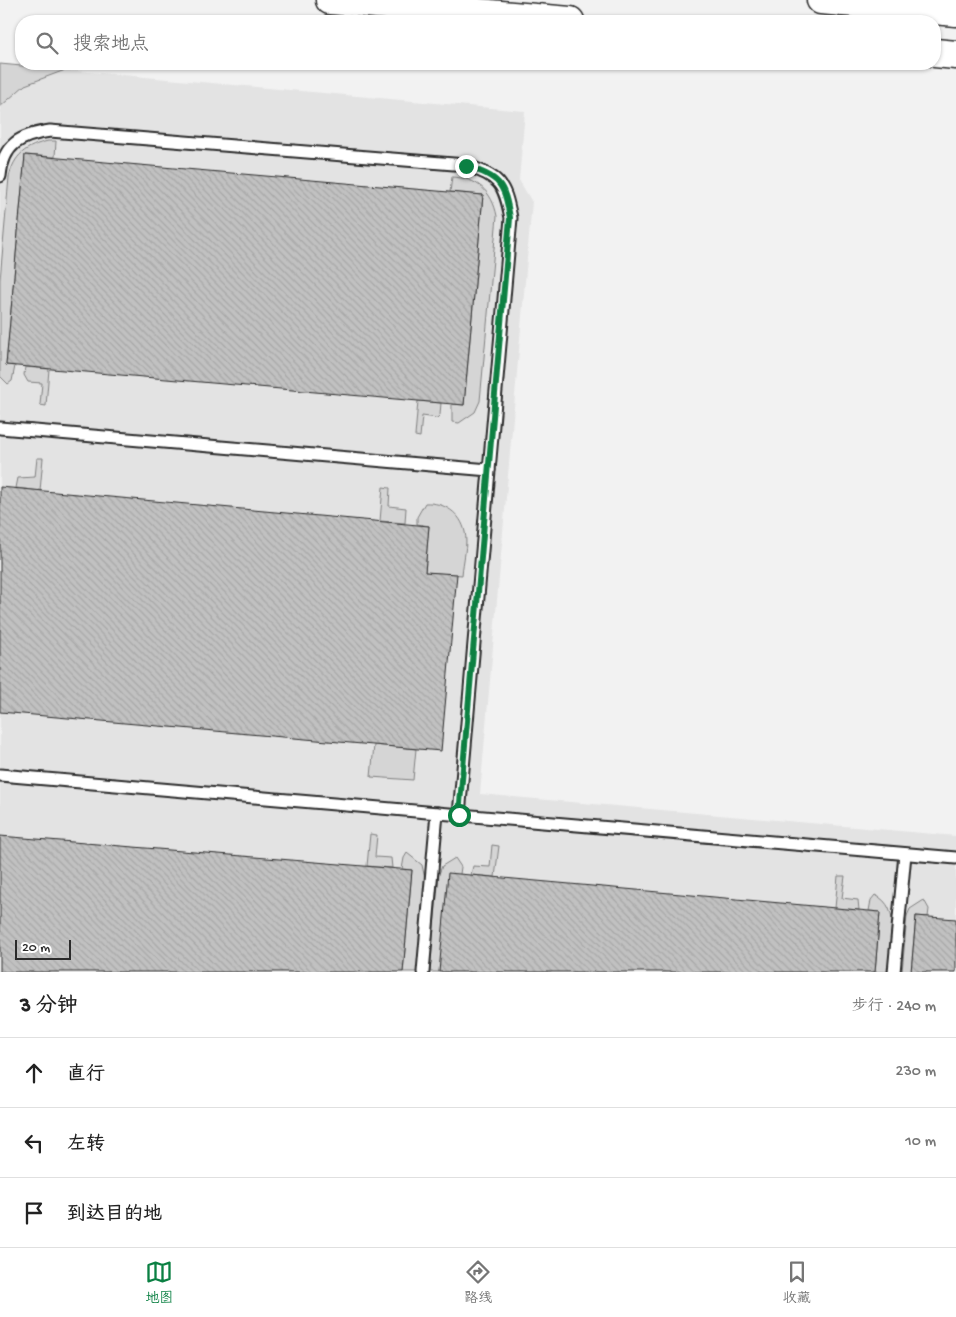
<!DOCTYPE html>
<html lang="zh">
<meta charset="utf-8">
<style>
:root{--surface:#fff;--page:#f2f2f2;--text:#222;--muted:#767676;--line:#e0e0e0;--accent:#0b8043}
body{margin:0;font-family:"Gochi Hand","LXGW WenKai TC",sans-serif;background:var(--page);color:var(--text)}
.scale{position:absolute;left:15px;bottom:12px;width:56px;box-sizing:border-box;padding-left:5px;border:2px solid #2b2b2b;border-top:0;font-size:14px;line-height:18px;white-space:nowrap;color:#2b2b2b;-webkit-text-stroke:4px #fff;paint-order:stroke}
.stop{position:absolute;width:15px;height:15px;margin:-11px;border:4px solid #0b8043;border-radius:50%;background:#fff}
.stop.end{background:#0b8043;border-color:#fff;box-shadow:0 1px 5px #0008}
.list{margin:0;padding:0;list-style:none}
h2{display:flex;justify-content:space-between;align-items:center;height:65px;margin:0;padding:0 20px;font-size:21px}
h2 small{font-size:16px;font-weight:400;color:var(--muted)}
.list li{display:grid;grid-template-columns:32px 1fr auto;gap:15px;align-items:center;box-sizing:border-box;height:70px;padding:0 20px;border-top:1px solid var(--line)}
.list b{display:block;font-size:19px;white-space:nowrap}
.list em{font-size:16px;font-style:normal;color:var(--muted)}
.icon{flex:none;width:28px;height:28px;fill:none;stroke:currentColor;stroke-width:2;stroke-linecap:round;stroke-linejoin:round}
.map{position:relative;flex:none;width:956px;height:972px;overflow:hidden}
.search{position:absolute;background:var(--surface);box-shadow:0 1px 4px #0004;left:15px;right:15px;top:15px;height:55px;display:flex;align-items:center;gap:12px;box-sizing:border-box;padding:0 18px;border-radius:20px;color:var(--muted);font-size:19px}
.sheet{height:275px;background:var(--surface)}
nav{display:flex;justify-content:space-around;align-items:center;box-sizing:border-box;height:70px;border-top:1px solid var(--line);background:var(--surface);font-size:14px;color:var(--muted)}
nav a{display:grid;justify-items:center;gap:2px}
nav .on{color:var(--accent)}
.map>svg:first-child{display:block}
</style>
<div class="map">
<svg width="956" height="972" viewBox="0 0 956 972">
<defs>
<pattern id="building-back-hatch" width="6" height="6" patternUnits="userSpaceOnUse" patternTransform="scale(1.25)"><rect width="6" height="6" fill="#c1c1c1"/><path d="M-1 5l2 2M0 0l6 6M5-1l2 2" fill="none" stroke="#a6a6a6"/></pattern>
</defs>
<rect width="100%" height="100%" fill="#f2f2f2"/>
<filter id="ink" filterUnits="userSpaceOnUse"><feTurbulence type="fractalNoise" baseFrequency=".02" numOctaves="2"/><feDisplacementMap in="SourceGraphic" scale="10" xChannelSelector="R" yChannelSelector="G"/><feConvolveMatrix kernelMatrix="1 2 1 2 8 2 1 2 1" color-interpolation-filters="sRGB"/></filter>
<g filter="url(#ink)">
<polygon fill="#e3e3e3" points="0,64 525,111 519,180 532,202 480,794 956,836 956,972 0,972"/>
<g fill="#d5d5d5" stroke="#808080">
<polygon points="0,64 65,70 25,85 0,107"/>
<path d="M 48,141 L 56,141 L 55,157 L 25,155 L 6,365 L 15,366 L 12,381 L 8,384 L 0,376 L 0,280 L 9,177 C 14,155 26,146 48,141 Z"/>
<path d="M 452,177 C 477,178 492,191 497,216 L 480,401 L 475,412 L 459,423 L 452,422 L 452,404 L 464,405 L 483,195 L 450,192 Z"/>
<polygon points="25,367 49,369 46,406 40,405 42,383 28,382 24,375"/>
<polygon points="418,401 441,403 440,415 437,418 422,416 420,437 415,436"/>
<polygon points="37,458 43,458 40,491 16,488 18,478 35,477"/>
<polygon points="383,487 390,488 389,506 406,508 405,523 380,521"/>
<path d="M 425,503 C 444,502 461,513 465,532 C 468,544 463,562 462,575 L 425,572 L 429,526 L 417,524 L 417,517 Z"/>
<polygon points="374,745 416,749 413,780 371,777"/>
<polygon points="370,834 377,835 375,857 391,858 392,868 367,866"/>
<polygon points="492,845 499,846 495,877 471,875 473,866 490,867"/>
<polygon points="407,853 422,865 425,879 417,972 403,972 412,870 402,869 404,858"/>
<polygon points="455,858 461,867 460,874 439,972 430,972 439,874 442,866"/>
<polygon points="838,876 845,876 842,898 858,900 859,910 835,908"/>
<path d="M 875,895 C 903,907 890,949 888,972 L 875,972 L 880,912 L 869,911 L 871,900 Z"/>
<polygon points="924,900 929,909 928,917 916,916 911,972 902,972 907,916 910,909"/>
</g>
<g fill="url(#building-back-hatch)" stroke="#2b2b2b">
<polygon points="25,155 483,195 464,405 6,365"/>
<polygon points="0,487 429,526 425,572 457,574 441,751 0,712"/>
<polygon points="0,836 412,870 403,972 0,972"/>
<polygon points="448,873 880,912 875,972 439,972"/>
<polygon points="916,916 956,919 956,972 911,972"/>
</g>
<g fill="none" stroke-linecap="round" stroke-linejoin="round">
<g stroke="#2b2b2b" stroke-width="15">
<g id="service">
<path d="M 0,176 C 3,144 21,135 50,131 L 466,165 C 500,178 504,182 511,218 L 459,815"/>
<polyline points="0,428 489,470"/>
<polyline points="0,775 956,858"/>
<polyline points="423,972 437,813"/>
<polyline points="894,972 905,854"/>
</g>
</g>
<g stroke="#2b2b2b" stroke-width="31">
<g id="primary">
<polyline points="330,0 570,21"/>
<polyline points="821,0 956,12"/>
<polyline points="935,53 956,55"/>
</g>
</g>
<use href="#service" stroke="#fff" stroke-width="11"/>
<use href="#primary" stroke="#fff" stroke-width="28"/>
</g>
</g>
<g fill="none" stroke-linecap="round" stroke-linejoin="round" filter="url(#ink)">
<path stroke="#0b8043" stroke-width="6" d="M 459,815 L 510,218 C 504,182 500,178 466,166"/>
</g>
</svg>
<div class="scale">20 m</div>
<div class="stop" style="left:459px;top:815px"></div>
<div class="stop end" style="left:466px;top:166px"></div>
<div class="search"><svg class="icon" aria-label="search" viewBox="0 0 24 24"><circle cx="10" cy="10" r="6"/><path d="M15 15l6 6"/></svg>搜索地点</div>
</div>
<section class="sheet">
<h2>3 分钟<small>步行 · 240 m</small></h2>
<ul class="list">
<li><svg class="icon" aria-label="ahead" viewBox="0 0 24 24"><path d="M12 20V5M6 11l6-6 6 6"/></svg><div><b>直行</b></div><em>230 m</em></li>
<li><svg class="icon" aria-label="left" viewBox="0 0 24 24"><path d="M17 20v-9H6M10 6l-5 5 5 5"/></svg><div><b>左转</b></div><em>10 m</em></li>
<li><svg class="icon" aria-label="arrive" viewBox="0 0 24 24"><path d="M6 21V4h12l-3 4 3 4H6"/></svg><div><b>到达目的地</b></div></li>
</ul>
</section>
<nav>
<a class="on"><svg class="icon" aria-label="map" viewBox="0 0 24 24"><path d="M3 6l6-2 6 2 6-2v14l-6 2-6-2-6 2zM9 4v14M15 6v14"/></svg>地图</a>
<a><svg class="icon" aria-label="directions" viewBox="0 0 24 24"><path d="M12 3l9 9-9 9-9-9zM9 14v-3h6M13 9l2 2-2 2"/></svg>路线</a>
<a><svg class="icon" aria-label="saved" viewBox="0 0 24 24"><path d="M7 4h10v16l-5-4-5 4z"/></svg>收藏</a>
</nav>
